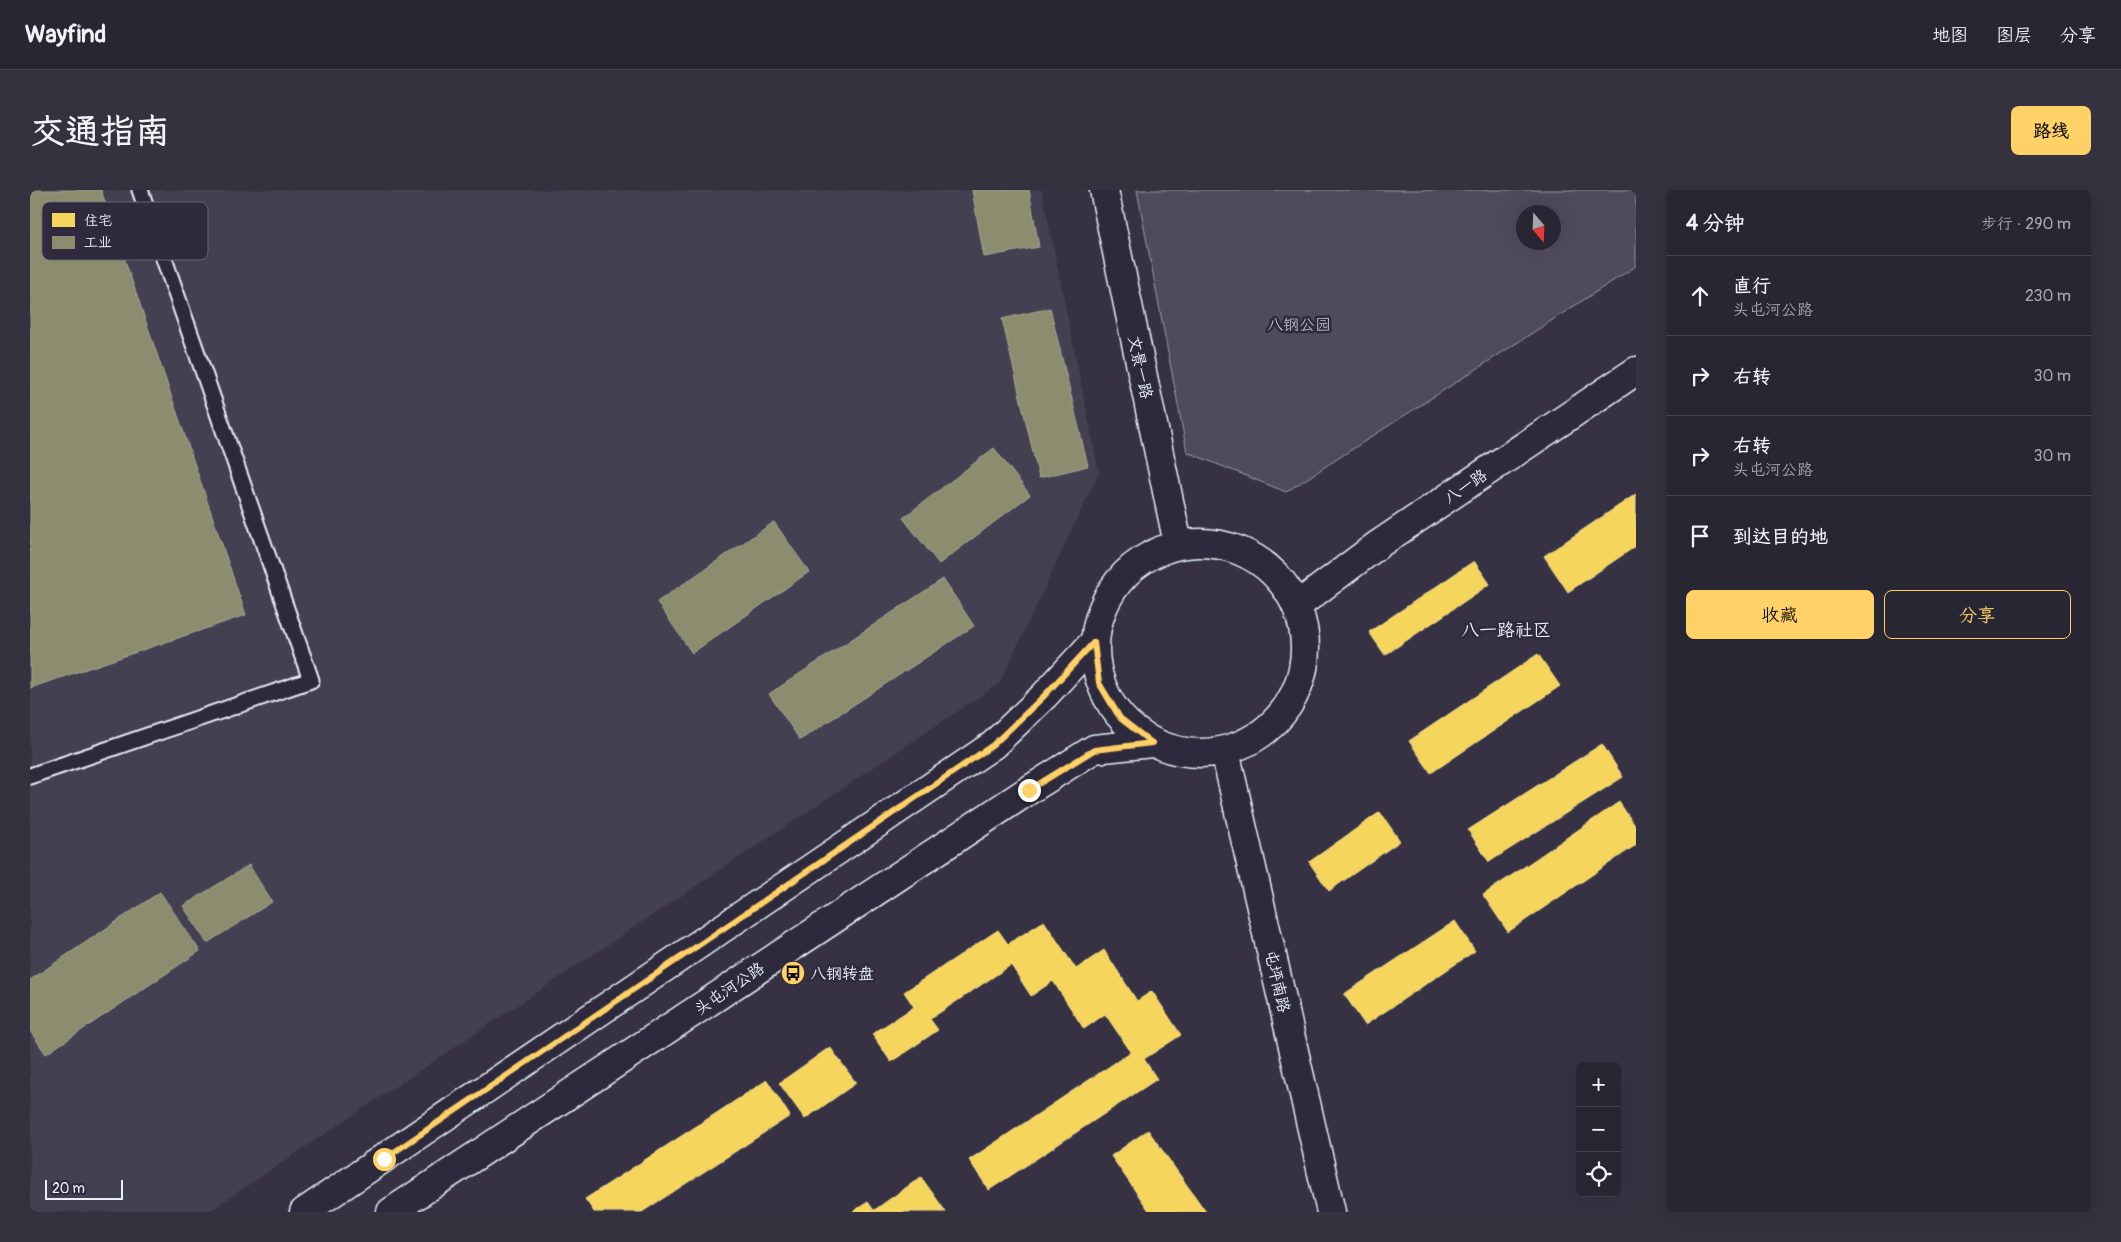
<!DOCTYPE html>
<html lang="zh">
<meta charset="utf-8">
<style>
:root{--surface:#282633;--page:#34323f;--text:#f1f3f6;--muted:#a5a5ac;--line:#44434e;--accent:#ffd166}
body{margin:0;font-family:Pangolin,"LXGW WenKai TC",sans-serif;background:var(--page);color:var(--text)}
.controls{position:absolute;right:15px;bottom:15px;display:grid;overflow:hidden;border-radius:8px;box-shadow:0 5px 20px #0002}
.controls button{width:45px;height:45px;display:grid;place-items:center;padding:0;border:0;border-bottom:1px solid var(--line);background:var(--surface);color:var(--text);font:25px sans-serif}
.compass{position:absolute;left:1486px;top:15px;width:45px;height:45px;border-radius:50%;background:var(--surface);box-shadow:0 5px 20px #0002;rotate:161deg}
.scale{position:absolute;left:15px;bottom:12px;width:78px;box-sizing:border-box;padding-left:5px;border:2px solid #e8f1f8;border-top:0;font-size:14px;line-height:18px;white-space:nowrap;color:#e8f1f8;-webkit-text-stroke:4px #2f2a3d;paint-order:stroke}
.stop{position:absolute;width:15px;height:15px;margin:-11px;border:4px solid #ffd166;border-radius:50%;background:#fff}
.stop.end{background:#ffd166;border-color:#fff;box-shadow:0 1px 5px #0008}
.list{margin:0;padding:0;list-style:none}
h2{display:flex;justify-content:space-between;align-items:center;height:65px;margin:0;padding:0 20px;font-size:21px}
h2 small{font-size:16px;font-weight:400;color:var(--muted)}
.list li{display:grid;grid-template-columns:32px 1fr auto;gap:15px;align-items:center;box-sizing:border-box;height:80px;padding:0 20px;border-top:1px solid var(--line)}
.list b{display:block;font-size:19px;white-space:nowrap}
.list p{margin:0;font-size:16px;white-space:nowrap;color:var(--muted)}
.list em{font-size:16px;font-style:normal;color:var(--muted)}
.actions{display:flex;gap:10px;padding:15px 20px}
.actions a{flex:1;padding:11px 0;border:1px solid var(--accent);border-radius:8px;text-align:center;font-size:18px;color:var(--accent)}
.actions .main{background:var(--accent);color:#111}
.icon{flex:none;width:28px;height:28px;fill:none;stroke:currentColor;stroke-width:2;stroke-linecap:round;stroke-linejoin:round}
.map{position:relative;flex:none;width:1606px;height:1022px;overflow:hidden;border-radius:8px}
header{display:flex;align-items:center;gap:30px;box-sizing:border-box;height:70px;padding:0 25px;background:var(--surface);border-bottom:1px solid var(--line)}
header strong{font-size:24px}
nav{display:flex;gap:28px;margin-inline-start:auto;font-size:18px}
.intro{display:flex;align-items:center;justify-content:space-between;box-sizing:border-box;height:120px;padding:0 30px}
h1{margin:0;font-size:35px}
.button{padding:12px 22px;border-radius:8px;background:var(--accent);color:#111;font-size:18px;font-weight:700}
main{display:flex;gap:30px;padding:0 30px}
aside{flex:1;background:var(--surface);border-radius:8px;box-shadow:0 5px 20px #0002}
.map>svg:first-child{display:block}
</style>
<header>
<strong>Wayfind</strong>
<nav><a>地图</a><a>图层</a><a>分享</a></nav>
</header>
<div class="intro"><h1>交通指南</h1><a class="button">路线</a></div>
<main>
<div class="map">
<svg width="1606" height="1022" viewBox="0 0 1606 1022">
<rect width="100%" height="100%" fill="#363244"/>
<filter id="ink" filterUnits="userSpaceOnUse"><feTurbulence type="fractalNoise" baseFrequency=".02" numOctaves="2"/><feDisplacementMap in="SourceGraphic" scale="10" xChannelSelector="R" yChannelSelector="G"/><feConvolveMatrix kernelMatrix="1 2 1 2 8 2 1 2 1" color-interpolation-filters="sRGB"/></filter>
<g filter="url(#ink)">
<polygon fill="#433f51" points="0,0 1012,0 1069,282 970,493 178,1022 0,1022"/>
<path fill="#4d4b5c" stroke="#9a9eaa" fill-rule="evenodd" d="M 1107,0 L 1606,0 L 1606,76 L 1256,302 L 1157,262 ZM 1494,22 L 1524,22 L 1524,52 L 1494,52 Z"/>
<g fill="#f6d55c" stroke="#f2dd8b">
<polygon points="1606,304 1606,356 1538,402 1514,366"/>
<polygon points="1444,371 1460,394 1355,465 1339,442"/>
<polygon points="1508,464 1530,496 1401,583 1379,551"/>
<polygon points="1572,554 1593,587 1459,672 1438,640"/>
<polygon points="1589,612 1606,637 1606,655 1478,742 1453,705"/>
<polygon points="1350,622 1370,651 1299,701 1279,672"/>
<polygon points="1014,731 1046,779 1074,760 1107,811 1122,801 1151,845 1114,869 1127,889 959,1000 939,970 1101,862 1075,824 1054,839 1023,791 1001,806 981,775 900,829 908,840 861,872 842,844 884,817 874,802 968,740 978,754"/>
<polygon points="1425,731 1445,761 1335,835 1314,804"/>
<polygon points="800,857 826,893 775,929 749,893"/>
<polygon points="737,890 760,926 612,1022 564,1022 555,1009"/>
<polygon points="1118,940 1176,1022 1120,1022 1081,966"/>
<polygon points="891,987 916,1022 844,1022 843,1021"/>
<polygon points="838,1012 845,1022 822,1022"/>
</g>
<g fill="#8c8c6e" stroke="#a8aa97">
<polygon points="0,0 71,0 216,425 0,498"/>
<polygon points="942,0 999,0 1009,57 954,67"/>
<polygon points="1020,118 1058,276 1009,288 972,129"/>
<polygon points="964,258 1000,305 909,374 873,328"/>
<polygon points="744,332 779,382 662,463 627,412"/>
<polygon points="913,389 944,436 770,550 739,504"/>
<polygon points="219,675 242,712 177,753 153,716"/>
<polygon points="130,702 170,761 16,864 0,841 0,790"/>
</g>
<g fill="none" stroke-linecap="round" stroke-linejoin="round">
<g stroke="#e8f1f8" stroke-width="19">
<polyline id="service" points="0,586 281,490 110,0"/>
</g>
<g stroke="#e8f1f8" stroke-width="31">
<polyline id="minor" points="1074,0 1148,354"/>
</g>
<g stroke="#e8f1f8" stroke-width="31">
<polyline id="tertiary" points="1268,415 1349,354 1606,181"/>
</g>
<g stroke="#e8f1f8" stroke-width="31">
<polyline id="secondary" points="1195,561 1301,1022"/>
</g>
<g stroke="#e8f1f8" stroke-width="31">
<g id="primary">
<circle cx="1170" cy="458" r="105"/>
<polyline points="274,1022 963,555 1014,506 1064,452"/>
<polyline points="361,1022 999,600 1064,559 1122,553"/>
</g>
</g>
<use href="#service" stroke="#2f2a3d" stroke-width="15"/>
<use href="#minor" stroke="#2f2a3d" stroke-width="28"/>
<use href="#tertiary" stroke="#2f2a3d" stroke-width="28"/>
<use href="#secondary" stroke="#2f2a3d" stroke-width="28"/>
<use href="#primary" stroke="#2f2a3d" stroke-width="28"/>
</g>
</g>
<g fill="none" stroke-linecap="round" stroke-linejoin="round" filter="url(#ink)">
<polyline stroke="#ffd166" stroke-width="6" points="354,969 963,555 1014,506 1064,452 1069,493 1090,528 1122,553 1064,560 999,600"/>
</g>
<defs>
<g id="bus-disc" transform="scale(1.25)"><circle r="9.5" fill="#ffd166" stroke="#2f2a3d"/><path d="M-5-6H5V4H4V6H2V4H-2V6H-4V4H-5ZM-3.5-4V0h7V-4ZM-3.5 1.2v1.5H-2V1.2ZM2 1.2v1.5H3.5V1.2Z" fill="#111"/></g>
</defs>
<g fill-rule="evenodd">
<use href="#bus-disc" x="763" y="783"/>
</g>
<g text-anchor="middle" stroke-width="5" stroke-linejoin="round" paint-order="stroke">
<g font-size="16" fill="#b2b7c1" stroke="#2f2a3d">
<text x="1269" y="140">八钢公园</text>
</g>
<g font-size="16" fill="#e8f1f8" stroke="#2f2a3d">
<text transform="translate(1111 177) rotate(78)" y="6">文景一路</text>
<text transform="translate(1435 296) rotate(-34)" y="6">八一路</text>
<text transform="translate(1248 791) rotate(77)" y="6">屯坪南路</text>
<text transform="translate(699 798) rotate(-34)" y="6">头屯河公路</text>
</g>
<g font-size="16" fill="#e8f1f8" stroke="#2f2a3d" text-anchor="start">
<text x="780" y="789">八钢转盘</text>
</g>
<g font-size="18" fill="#e8f1f8" stroke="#2f2a3d">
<text x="1476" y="446">八一路社区</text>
</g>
</g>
<rect x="12" y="12" width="166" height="58" rx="8" fill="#2f2a3d" stroke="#666675" stroke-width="1"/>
<rect x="22" y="23" width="23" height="14" fill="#f6d55c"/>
<rect x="22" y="46" width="23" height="13" fill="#8c8c6e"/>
<g font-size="14" fill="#e8f1f8">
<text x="54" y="35">住宅</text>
<text x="54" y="57">工业</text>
</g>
</svg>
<div class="controls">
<button>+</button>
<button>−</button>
<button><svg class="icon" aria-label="locate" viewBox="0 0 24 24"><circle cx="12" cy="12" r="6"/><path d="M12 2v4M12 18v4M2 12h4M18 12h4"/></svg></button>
</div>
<svg class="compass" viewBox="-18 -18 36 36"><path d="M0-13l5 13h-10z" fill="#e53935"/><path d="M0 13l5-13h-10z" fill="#a5a5ac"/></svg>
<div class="scale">20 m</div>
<div class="stop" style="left:354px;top:969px"></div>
<div class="stop end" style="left:999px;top:600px"></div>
</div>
<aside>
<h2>4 分钟<small>步行 · 290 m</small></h2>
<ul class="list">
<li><svg class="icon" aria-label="ahead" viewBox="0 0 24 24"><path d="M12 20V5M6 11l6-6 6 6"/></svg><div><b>直行</b><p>头屯河公路</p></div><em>230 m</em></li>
<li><svg class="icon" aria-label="right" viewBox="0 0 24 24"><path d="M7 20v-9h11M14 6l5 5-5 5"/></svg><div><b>右转</b></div><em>30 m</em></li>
<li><svg class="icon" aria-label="right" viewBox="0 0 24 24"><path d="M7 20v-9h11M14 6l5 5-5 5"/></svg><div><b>右转</b><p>头屯河公路</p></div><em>30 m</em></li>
<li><svg class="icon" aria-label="arrive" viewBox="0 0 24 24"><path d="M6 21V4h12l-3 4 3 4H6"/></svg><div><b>到达目的地</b></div></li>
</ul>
<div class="actions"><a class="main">收藏</a><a>分享</a></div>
</aside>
</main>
